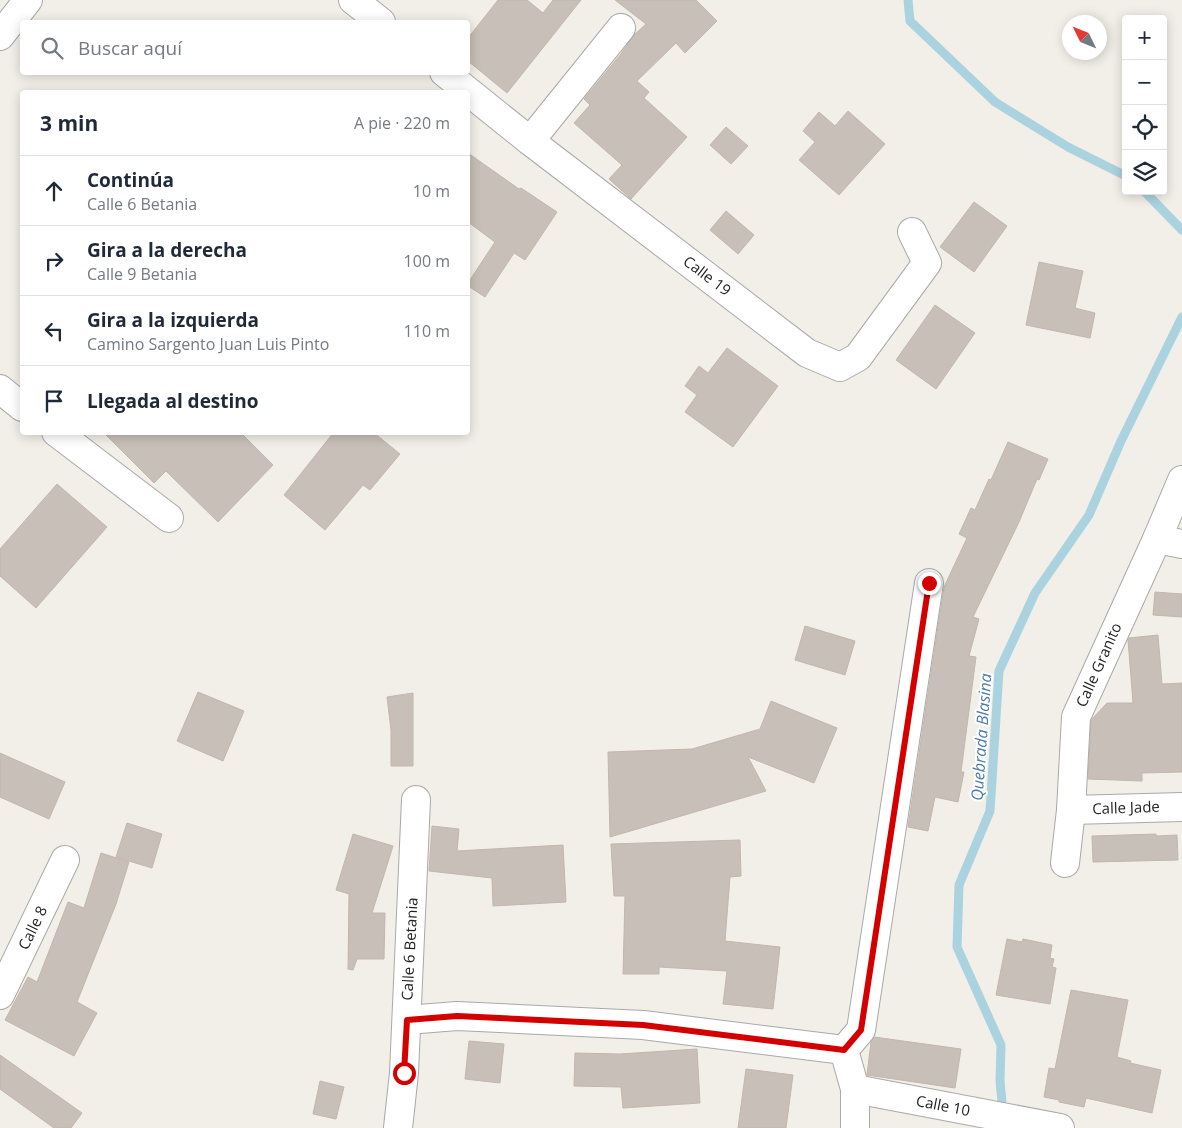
<!DOCTYPE html>
<html lang="es">
<meta charset="utf-8">
<style>
:root{--surface:#fff;--page:#f2f2f3;--text:#1f2937;--muted:#747a83;--line:#e0e1e3}
body{margin:0;font-family:"Open Sans",sans-serif;background:var(--page);color:var(--text)}
.controls{position:absolute;right:15px;top:15px;display:grid;overflow:hidden;border-radius:5px;box-shadow:0 2px 12px #0003}
.controls button{width:45px;height:45px;display:grid;place-items:center;padding:0;border:0;border-bottom:1px solid var(--line);background:var(--surface);color:var(--text);font:25px sans-serif}
.compass{position:absolute;left:1062px;top:15px;width:45px;height:45px;border-radius:50%;background:var(--surface);box-shadow:0 2px 12px #0003;rotate:313deg}
.stop{position:absolute;width:15px;height:15px;margin:-11px;border:4px solid #d40000;border-radius:50%;background:#fff}
.stop.end{background:#d40000;border-color:#fff;box-shadow:0 1px 5px #0008}
.list{margin:0;padding:0;list-style:none}
h2{display:flex;justify-content:space-between;align-items:center;height:65px;margin:0;padding:0 20px;font-size:21px}
h2 small{font-size:16px;font-weight:400;color:var(--muted)}
.list li{display:grid;grid-template-columns:32px 1fr auto;gap:15px;align-items:center;box-sizing:border-box;height:70px;padding:0 20px;border-top:1px solid var(--line)}
.list b{display:block;font-size:19px;white-space:nowrap}
.list p{margin:0;font-size:16px;white-space:nowrap;color:var(--muted)}
.list em{font-size:16px;font-style:normal;color:var(--muted)}
.icon{flex:none;width:28px;height:28px;fill:none;stroke:currentColor;stroke-width:2;stroke-linecap:round;stroke-linejoin:round}
.map{position:relative;flex:none;width:1182px;height:1128px;overflow:hidden}
.search{position:absolute;background:var(--surface);box-shadow:0 2px 12px #0003;left:20px;top:20px;width:450px;height:55px;display:flex;align-items:center;gap:12px;box-sizing:border-box;padding:0 18px;border-radius:5px;color:var(--muted);font-size:19px}
.panel{position:absolute;background:var(--surface);box-shadow:0 2px 12px #0003;left:20px;top:90px;width:450px;height:345px;border-radius:5px}
.map>svg:first-child{display:block}
</style>
<div class="map">
<svg width="1182" height="1128" viewBox="0 0 1182 1128">
<rect width="100%" height="100%" fill="#f2efe9"/>
<g fill="none" stroke-linecap="round" stroke-linejoin="round">
<g stroke="#aad3df" stroke-width="9">
<polyline points="908,0 910,21 995,102 1068,147 1126,176"/>
<polyline points="1144,191 1182,230"/>
<polyline points="1003,1113 1000,1081 1001,1045 957,947 959,885 990,811 999,671 1035,593 1089,515 1121,441 1182,317"/>
</g>
</g>
<g fill="#c7bfb8" stroke="#c4b6ab">
<polygon points="498,0 527,0 543,13 553,0 581,0 507,93 468,61 468,38"/>
<polygon points="615,0 696,0 717,21 685,53 676,43 637,81 649,92 644,98 687,137 631,199 609,179 622,165 574,123 590,105 584,99 621,54 634,35 646,24"/>
<polygon points="848,111 885,144 839,195 799,160 815,142 803,131 819,112 835,126"/>
<polygon points="726,127 748,146 731,164 710,145"/>
<polygon points="468,153 519,189 521,188 557,212 525,260 514,253 485,297 468,286 468,283 495,242 468,222"/>
<polygon points="974,202 1007,226 974,272 940,247"/>
<polygon points="726,211 754,235 738,254 710,230"/>
<polygon points="1039,262 1083,271 1075,308 1095,313 1090,338 1026,325"/>
<polygon points="935,305 975,333 936,389 896,360"/>
<polygon points="727,348 778,386 733,447 685,412 697,395 685,386 699,366 708,373"/>
<polygon points="103,432 240,432 273,465 218,522 166,471 154,483"/>
<polygon points="334,432 373,432 400,454 370,490 363,485 325,530 284,495"/>
<polygon points="1008,442 1048,459 1039,480 1037,479 1019,522 973,617 979,619 969,656 976,657 961,772 964,772 958,802 935,797 928,831 908,827 944,587 967,538 959,534 971,508 975,510 989,479 991,480"/>
<polygon points="57,484 107,527 36,608 0,576 0,549"/>
<polygon points="1155,592 1182,594 1182,617 1153,615"/>
<polygon points="805,626 855,641 845,675 795,660"/>
<polygon points="1158,635 1162,684 1182,683 1182,772 1142,773 1142,781 1088,779 1091,721 1093,718 1107,703 1133,703 1128,640 1129,638"/>
<polygon points="198,692 244,711 223,761 177,741"/>
<polygon points="413,693 413,766 391,766 391,730 387,697"/>
<polygon points="771,701 837,728 814,783 748,757 766,791 610,837 608,752 692,749 760,729"/>
<polygon points="0,753 65,782 49,819 0,797"/>
<polygon points="127,823 162,834 152,868 116,857"/>
<polygon points="432,826 459,829 457,851 563,845 566,902 493,906 492,878 429,871"/>
<polygon points="353,834 393,846 372,913 385,913 384,959 357,959 353,970 348,969 349,894 336,890"/>
<polygon points="1156,834 1156,836 1177,835 1178,860 1093,862 1092,836"/>
<polygon points="740,840 741,876 730,877 725,941 780,947 773,1009 723,1004 727,971 659,967 659,974 623,974 625,896 614,896 611,844"/>
<polygon points="101,853 129,862 116,904 77,1002 97,1013 74,1056 5,1020 28,977 37,982 68,902 84,908"/>
<polygon points="1007,939 1022,942 1023,939 1052,945 1050,958 1054,959 1052,967 1056,968 1050,1004 996,995"/>
<polygon points="1071,990 1128,1000 1117,1057 1131,1061 1130,1063 1161,1070 1152,1113 1086,1098 1084,1107 1059,1102 1059,1100 1044,1097 1049,1068 1055,1069"/>
<polygon points="874,1037 961,1049 955,1088 867,1075 871,1042"/>
<polygon points="469,1041 504,1044 500,1083 465,1079"/>
<polygon points="697,1049 700,1103 623,1108 621,1087 574,1086 575,1053 620,1054"/>
<polygon points="0,1055 82,1113 71,1128 54,1128 0,1089"/>
<polygon points="746,1069 793,1075 786,1128 738,1128"/>
<polygon points="320,1081 344,1087 336,1119 313,1114"/>
</g>
<g fill="none" stroke-linecap="round" stroke-linejoin="round">
<g stroke="#a9a9a9" stroke-width="30">
<g id="minor">
<polyline points="353,0 381,22"/>
<polyline points="0,36 28,0"/>
<polyline points="444,72 530,141 807,353 840,367 858,357 927,263 912,232"/>
<polyline points="530,141 621,28"/>
<polyline points="0,389 22,407"/>
<polyline points="56,432 169,518"/>
<polyline points="1157,539 1182,544"/>
<polyline points="1071,810 1182,807"/>
<polyline points="1065,863 1071,810 1076,717 1157,539 1182,480"/>
<polyline points="0,995 65,860"/>
<polyline points="407,1020 457,1016 643,1025 844,1050"/>
<polyline points="844,1050 861,1030 929,583"/>
<polyline points="844,1050 855,1089 855,1128"/>
<polyline points="855,1089 1060,1128"/>
<polyline points="398,1128 404,1073 416,800"/>
</g>
</g>
<use href="#minor" stroke="#fff" stroke-width="28"/>
</g>
<g fill="none" stroke-linecap="round" stroke-linejoin="round">
<polyline stroke="#d40000" stroke-width="6" points="404,1073 407,1020 457,1016 643,1025 844,1050 861,1030 929,583"/>
</g>
<g text-anchor="middle" stroke-width="4" stroke-linejoin="round" paint-order="stroke">
<g font-size="15" fill="#222" stroke="#fff">
<text transform="translate(707 276) rotate(37)" y="5">Calle 19</text>
<text transform="translate(1099 665) rotate(-66)" y="5">Calle Granito</text>
<text transform="translate(1126 808) rotate(-2)" y="5">Calle Jade</text>
<text transform="translate(33 928) rotate(-64)" y="5">Calle 8</text>
<text transform="translate(410 949) rotate(-87)" y="5">Calle 6 Betania</text>
<text transform="translate(943 1106) rotate(11)" y="5">Calle 10</text>
</g>
<g font-size="16" font-style="italic" fill="#4a7aab" stroke="#fff">
<text transform="translate(981 737) rotate(-86)" y="6">Quebrada Blasina</text>
</g>
</g>
</svg>
<div class="controls">
<button>+</button>
<button>−</button>
<button><svg class="icon" aria-label="locate" viewBox="0 0 24 24"><circle cx="12" cy="12" r="6"/><path d="M12 2v4M12 18v4M2 12h4M18 12h4"/></svg></button>
<button><svg class="icon" aria-label="layers" viewBox="0 0 24 24"><path d="M12 4l9 5-9 5-9-5zM3 14l9 5 9-5"/></svg></button>
</div>
<svg class="compass" viewBox="-18 -18 36 36"><path d="M0-13l5 13h-10z" fill="#e53935"/><path d="M0 13l5-13h-10z" fill="#747a83"/></svg>
<div class="stop" style="left:404px;top:1073px"></div>
<div class="stop end" style="left:929px;top:583px"></div>
<div class="search"><svg class="icon" aria-label="search" viewBox="0 0 24 24"><circle cx="10" cy="10" r="6"/><path d="M15 15l6 6"/></svg>Buscar aquí</div>
<section class="panel">
<h2>3 min<small>A pie · 220 m</small></h2>
<ul class="list">
<li><svg class="icon" aria-label="ahead" viewBox="0 0 24 24"><path d="M12 20V5M6 11l6-6 6 6"/></svg><div><b>Continúa</b><p>Calle 6 Betania</p></div><em>10 m</em></li>
<li><svg class="icon" aria-label="right" viewBox="0 0 24 24"><path d="M7 20v-9h11M14 6l5 5-5 5"/></svg><div><b>Gira a la derecha</b><p>Calle 9 Betania</p></div><em>100 m</em></li>
<li><svg class="icon" aria-label="left" viewBox="0 0 24 24"><path d="M17 20v-9H6M10 6l-5 5 5 5"/></svg><div><b>Gira a la izquierda</b><p>Camino Sargento Juan Luis Pinto</p></div><em>110 m</em></li>
<li><svg class="icon" aria-label="arrive" viewBox="0 0 24 24"><path d="M6 21V4h12l-3 4 3 4H6"/></svg><div><b>Llegada al destino</b></div></li>
</ul>
</section>
</div>
